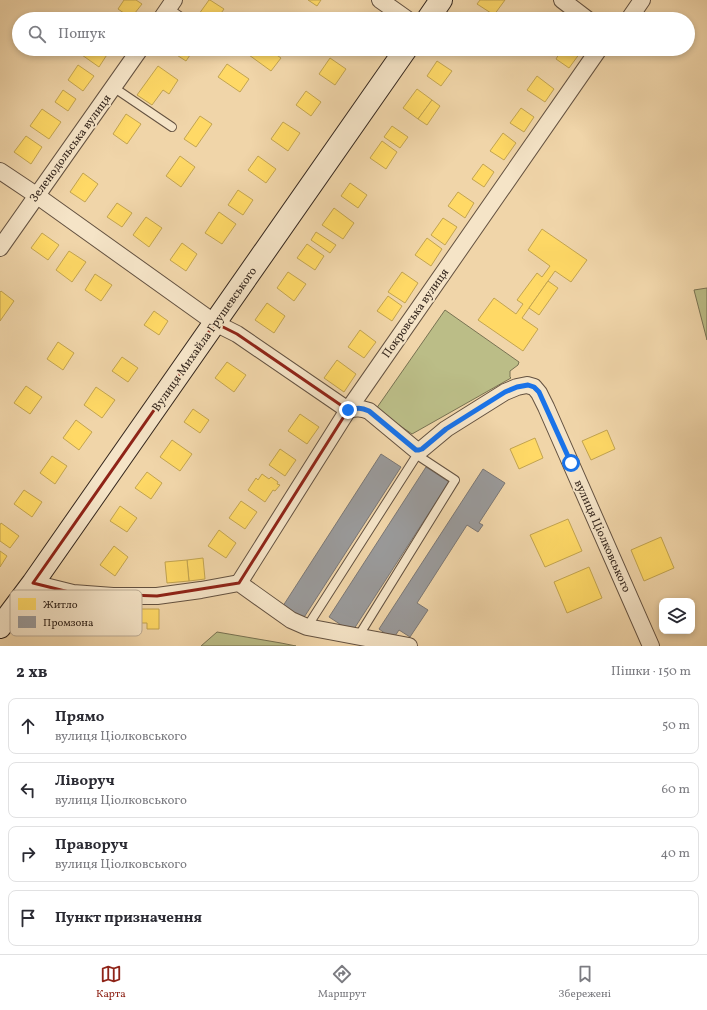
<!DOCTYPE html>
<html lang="uk">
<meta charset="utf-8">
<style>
:root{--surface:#fff;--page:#f7f7f7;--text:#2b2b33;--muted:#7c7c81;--line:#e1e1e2;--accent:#8f2418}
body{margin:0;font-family:Vollkorn,serif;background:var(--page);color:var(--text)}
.controls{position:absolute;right:12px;bottom:12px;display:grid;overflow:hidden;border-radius:8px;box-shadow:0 2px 6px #0003}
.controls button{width:36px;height:36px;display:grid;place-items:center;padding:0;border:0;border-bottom:1px solid var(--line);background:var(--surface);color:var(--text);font:20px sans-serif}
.stop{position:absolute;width:12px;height:12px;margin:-9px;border:3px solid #1a73e8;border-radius:50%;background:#fff}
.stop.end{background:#1a73e8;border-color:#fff;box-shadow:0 1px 4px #0008}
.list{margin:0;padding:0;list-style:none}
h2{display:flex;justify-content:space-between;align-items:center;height:52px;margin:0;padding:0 16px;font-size:17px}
h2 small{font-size:13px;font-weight:400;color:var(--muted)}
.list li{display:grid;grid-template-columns:26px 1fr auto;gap:12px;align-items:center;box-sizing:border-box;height:56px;margin:0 8px 8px;padding:0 8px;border:1px solid var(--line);border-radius:8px}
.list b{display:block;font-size:15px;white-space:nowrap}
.list p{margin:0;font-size:13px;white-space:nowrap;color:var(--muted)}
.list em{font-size:13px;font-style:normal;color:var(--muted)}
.icon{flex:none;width:22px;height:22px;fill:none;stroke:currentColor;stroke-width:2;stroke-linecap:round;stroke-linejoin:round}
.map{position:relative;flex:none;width:707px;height:646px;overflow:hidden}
.search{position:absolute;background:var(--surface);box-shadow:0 2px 6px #0003;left:12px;right:12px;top:12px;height:44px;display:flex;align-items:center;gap:10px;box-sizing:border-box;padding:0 14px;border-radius:22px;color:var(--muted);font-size:15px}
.sheet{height:308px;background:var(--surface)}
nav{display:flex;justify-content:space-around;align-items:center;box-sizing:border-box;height:56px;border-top:1px solid var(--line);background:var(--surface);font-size:11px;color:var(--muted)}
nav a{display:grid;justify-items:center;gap:2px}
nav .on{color:var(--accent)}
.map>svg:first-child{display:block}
</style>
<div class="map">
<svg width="707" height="646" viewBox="0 0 707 646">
<rect width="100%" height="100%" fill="#f0d5a9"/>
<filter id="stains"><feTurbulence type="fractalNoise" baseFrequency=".005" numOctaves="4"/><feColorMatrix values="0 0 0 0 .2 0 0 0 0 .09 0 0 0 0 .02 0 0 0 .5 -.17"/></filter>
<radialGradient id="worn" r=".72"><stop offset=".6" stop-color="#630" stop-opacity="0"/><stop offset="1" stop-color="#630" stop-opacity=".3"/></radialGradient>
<g fill="#bbbd87" stroke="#787252">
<polygon points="707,288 707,340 694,290"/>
<polygon points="445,310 519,362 518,365 510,371 510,377 511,378 412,434 376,409"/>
<polygon points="217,632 281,643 296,646 201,646"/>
</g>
<g fill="#ffd966" stroke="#c2a450">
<polygon points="124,0 136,0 142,4 131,18 118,9"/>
<polygon points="209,0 210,0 224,9 217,19 206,19 199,14"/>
<polygon points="308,0 321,0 317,6"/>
<polygon points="480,0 505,0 494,15 477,4"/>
<polygon points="111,13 121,19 107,19"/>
<polygon points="87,49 108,49 110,50 99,67 82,55"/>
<polygon points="170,49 194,49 186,61 169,50"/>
<polygon points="254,49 268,49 281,58 271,71 249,55"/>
<polygon points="562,49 575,49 580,53 569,68 556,59"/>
<polygon points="330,58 346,69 335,85 319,74"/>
<polygon points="437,61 452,71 441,86 427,76"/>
<polygon points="227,64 249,79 240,92 218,77"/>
<polygon points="78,65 94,76 83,91 68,80"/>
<polygon points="158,66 178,80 169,94 163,90 152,105 137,95"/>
<polygon points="537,76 554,89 545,102 527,90"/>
<polygon points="417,89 432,100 418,119 403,108"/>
<polygon points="63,90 76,99 68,111 55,102"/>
<polygon points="306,91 321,102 311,116 296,105"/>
<polygon points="432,100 440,106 427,125 418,119"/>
<polygon points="521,108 534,117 524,132 510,123"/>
<polygon points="42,109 61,122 49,139 30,126"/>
<polygon points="126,114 141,124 127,144 113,134"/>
<polygon points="200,116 212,124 196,147 184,139"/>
<polygon points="283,122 300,133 288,151 271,139"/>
<polygon points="392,126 408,137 400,148 384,137"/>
<polygon points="503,133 516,143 504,160 490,151"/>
<polygon points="26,136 42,147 31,164 14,152"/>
<polygon points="382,141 397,152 386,169 370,158"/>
<polygon points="180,156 195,167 181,187 166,176"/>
<polygon points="258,156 276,169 266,183 248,170"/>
<polygon points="483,164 494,172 484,187 472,179"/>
<polygon points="83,173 98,184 85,202 70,192"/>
<polygon points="350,183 367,195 358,208 341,196"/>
<polygon points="238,190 253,200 243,215 228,205"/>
<polygon points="458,192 474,203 465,218 448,206"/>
<polygon points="117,203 132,213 122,227 107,217"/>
<polygon points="334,208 354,223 343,239 322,225"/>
<polygon points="219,212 236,224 222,244 205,233"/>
<polygon points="146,217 162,228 149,247 133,235"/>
<polygon points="443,218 457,227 445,245 431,235"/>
<polygon points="542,229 587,260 571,282 555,271 522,318 538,329 523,351 478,320 494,298 516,314 523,304 517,300 537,273 542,277 550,266 528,250"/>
<polygon points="316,232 336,245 330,253 311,240"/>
<polygon points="42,233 59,245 48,260 31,248"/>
<polygon points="427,238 442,249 431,266 415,255"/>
<polygon points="182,243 197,254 186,271 170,260"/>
<polygon points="307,244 324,256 315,270 297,258"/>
<polygon points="69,251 86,262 72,282 56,270"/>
<polygon points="288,272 306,284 294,301 277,288"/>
<polygon points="402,272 418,283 405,303 388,292"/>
<polygon points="95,274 112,285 101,301 85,290"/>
<polygon points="548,281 558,288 539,315 529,308"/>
<polygon points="1,291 14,301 0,321 0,292"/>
<polygon points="388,296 402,306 392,321 377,311"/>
<polygon points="267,303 285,316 274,333 255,320"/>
<polygon points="154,311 168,321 159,335 144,325"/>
<polygon points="360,330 376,342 364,358 348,347"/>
<polygon points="58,342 74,353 63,370 47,359"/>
<polygon points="122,357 138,368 128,382 112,371"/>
<polygon points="337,360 356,374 344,392 324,378"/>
<polygon points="227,362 246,375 234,392 215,378"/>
<polygon points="26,386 42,397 30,414 14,403"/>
<polygon points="96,387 115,400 102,418 84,405"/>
<polygon points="193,409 209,420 200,433 184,422"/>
<polygon points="300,414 319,427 307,444 288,431"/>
<polygon points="76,420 92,432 79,450 63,438"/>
<polygon points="607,430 615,449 591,460 582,441"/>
<polygon points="535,438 543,458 519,469 510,449"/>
<polygon points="172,440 192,454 180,471 160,457"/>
<polygon points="280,449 296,460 285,476 269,465"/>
<polygon points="52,456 67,466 55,484 40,473"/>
<polygon points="147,472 162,483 151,499 135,488"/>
<polygon points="262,474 269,479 271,477 278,482 277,484 280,485 275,491 273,490 265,502 248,490 256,478 258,480"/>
<polygon points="24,490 42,502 32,517 14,504"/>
<polygon points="241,501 257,512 245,529 229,518"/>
<polygon points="120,506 137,518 127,532 110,521"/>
<polygon points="568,519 582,551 545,567 530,535"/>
<polygon points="1,523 19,536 10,548 0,541 0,525"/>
<polygon points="219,530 236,543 226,558 208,546"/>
<polygon points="661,537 674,568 644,581 631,550"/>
<polygon points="114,546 128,557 115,576 100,565"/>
<polygon points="0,551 7,556 0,567"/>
<polygon points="203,558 205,579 189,581 187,560"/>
<polygon points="187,560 189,581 167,583 165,562"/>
<polygon points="589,567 602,598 567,613 554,582"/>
<polygon points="140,609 159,609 159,629 147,629 147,623 140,623"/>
</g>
<g fill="#999" stroke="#7b7774">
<polygon points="381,454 401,467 301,622 281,609"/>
<polygon points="426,467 449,482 352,632 329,617"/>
<polygon points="483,469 505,483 479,523 483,525 478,532 467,525 417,603 428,610 410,637 399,630 393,639 379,629"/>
</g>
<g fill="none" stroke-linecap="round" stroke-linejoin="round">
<g stroke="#645241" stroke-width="10">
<g id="lane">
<polyline points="168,8 184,19"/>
<polyline points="113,87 172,127"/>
<polyline points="307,627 417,455"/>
<polyline points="358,637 455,480 417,455 418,451"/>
</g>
</g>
<g stroke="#645241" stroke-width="18">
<g id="street">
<polyline points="380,0 407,19"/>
<polyline points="562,0 587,19"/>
<polyline points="161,19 174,0"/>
<polyline points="629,19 642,0"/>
<path d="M 0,171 L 36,195 L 215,323 L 237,334 L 348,410 C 356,408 361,408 369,411 L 416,450 L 419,451 L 422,449 L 446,429 L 505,392 L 517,387 L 527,385 L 534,387 L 539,393 L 546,407 L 651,646"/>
<polyline points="0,248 140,49"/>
<polyline points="33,583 73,593 113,596 157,596 201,590 239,583 291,620 307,627 409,646"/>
<polyline points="239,583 348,410 599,49"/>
</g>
</g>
<g stroke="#35271e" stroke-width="24">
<g id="secondary">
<polyline points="428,19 441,0"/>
<polyline points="0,627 33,583 406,49"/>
</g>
</g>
<use href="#lane" stroke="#f5e4c7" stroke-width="8"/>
<use href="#street" stroke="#f5e4c7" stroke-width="16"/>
<use href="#secondary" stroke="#f5e4c7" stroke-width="22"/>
</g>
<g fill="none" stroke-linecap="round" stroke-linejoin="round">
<path stroke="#1a73e8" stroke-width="5" d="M 348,410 C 357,408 360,407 369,411 L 416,450 L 419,450 L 422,449 L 446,429 L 505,392 L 517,387 L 528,385 L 534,387 L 539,392 L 571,463"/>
</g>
<path fill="none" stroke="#8f2418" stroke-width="3" stroke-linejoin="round" d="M 215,323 L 237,334 L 348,410 L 239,583 L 157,596 L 73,593 L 33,583 Z"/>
<g text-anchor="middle" stroke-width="4" stroke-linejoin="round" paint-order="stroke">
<g font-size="12" fill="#35271e" stroke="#f5e4c7">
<text transform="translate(70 148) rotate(-54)" y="4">Зеленодольська вулиця</text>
<text transform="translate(415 313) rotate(-55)" y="4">Покровська вулиця</text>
<text transform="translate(204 339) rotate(-55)" y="4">Вулиця Михайла Грушевського</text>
<text transform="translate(603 536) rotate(66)" y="4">вулиця Ціолковського</text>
</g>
</g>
<rect x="10" y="590" width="132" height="46" rx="6" fill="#f5e4c7" stroke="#bbab94" stroke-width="1"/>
<rect x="18" y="598" width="18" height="12" fill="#ffd966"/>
<rect x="18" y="616" width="18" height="12" fill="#999"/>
<g font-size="11" fill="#35271e">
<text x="43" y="608">Житло</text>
<text x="43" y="626">Промзона</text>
</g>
<rect width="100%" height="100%" filter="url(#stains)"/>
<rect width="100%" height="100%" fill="url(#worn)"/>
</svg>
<div class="controls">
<button><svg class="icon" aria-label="layers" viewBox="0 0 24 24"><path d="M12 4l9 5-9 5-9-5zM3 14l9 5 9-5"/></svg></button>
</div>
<div class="stop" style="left:571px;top:463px"></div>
<div class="stop end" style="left:348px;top:410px"></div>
<div class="search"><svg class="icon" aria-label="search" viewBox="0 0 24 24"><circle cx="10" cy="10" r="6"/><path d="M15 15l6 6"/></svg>Пошук</div>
</div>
<section class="sheet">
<h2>2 хв<small>Пішки · 150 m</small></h2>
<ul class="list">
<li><svg class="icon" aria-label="ahead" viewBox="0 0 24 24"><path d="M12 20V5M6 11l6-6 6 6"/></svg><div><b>Прямо</b><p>вулиця Ціолковського</p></div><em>50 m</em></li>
<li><svg class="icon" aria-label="left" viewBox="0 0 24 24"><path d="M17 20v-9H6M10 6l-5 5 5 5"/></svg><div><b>Ліворуч</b><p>вулиця Ціолковського</p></div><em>60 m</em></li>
<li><svg class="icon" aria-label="right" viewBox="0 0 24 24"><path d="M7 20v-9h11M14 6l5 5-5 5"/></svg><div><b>Праворуч</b><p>вулиця Ціолковського</p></div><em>40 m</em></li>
<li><svg class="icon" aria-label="arrive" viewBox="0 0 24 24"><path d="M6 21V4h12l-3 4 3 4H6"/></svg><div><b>Пункт призначення</b></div></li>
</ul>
</section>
<nav>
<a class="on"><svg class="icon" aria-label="map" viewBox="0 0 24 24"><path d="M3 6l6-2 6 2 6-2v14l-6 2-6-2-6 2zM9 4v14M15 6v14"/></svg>Карта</a>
<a><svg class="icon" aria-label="directions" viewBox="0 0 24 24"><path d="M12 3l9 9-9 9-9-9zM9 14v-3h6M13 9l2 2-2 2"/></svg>Маршрут</a>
<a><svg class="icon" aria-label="saved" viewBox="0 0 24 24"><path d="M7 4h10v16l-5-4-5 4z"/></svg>Збережені</a>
</nav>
